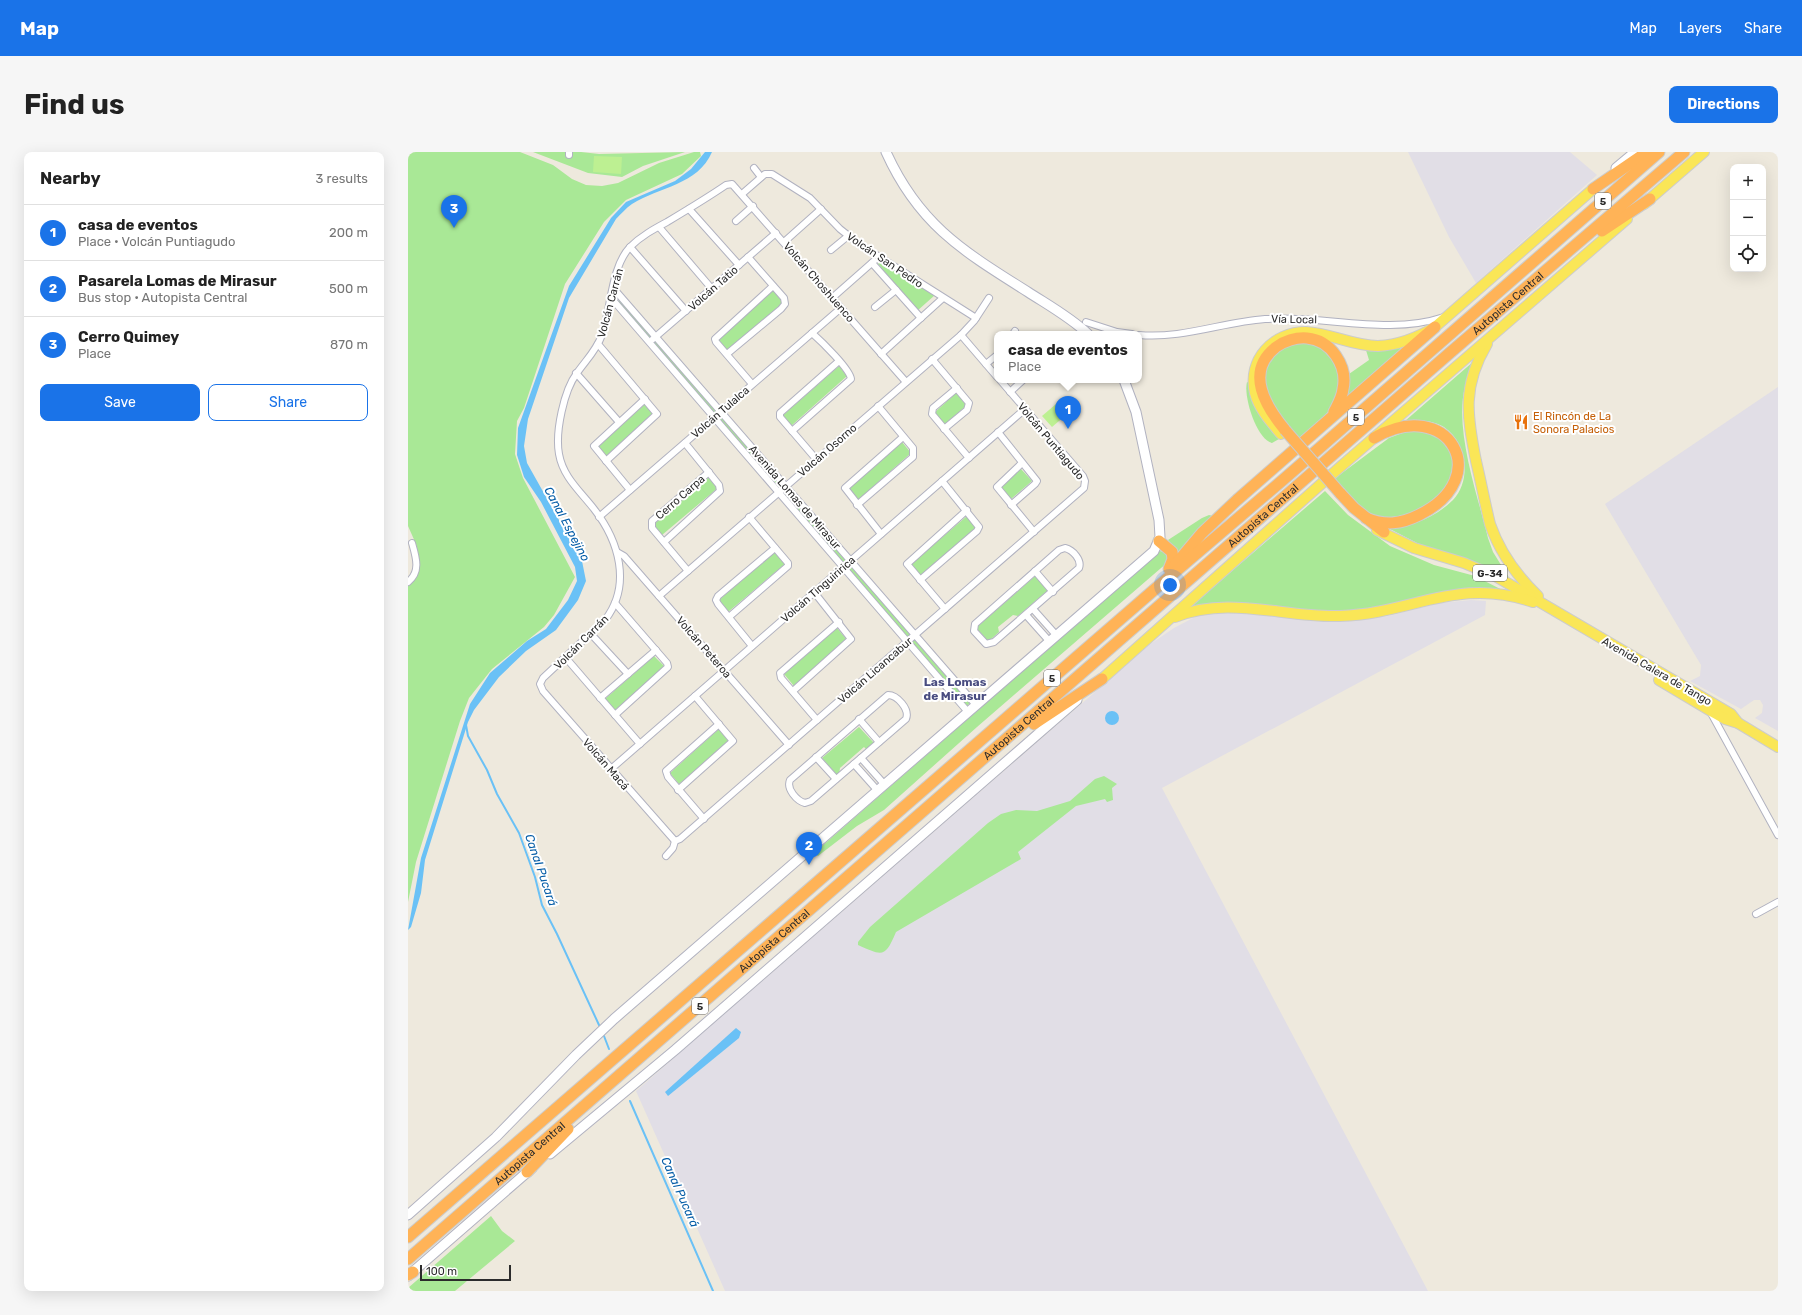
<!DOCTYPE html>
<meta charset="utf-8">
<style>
:root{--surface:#fff;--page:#f6f6f6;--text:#222;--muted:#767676;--line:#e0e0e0;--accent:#1a73e8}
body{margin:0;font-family:Rubik,sans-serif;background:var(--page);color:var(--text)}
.controls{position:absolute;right:12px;top:12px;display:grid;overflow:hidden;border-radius:8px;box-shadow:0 4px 16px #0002}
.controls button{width:36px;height:36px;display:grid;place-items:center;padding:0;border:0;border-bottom:1px solid var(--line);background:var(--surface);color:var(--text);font:20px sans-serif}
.scale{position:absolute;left:12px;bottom:10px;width:91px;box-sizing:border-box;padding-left:4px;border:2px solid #2c2c2c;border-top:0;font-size:11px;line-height:14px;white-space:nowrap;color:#2c2c2c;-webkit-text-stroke:3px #fff;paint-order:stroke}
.you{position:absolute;left:762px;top:433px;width:14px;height:14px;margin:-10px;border:3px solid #fff;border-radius:50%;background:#1a73e8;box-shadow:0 0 0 6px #1a73e833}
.badge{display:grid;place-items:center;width:26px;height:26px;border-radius:50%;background:var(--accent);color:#fff;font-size:13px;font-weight:700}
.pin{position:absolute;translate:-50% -33px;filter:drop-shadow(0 1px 2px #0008)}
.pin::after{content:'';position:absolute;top:21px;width:14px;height:12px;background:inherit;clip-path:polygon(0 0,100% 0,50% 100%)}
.popup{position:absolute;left:586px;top:179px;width:148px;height:52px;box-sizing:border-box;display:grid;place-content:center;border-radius:8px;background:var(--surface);filter:drop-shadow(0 1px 3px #0005);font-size:13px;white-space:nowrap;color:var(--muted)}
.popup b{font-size:15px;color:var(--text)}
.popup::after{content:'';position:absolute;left:50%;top:100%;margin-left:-8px;border:8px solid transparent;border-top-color:var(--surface)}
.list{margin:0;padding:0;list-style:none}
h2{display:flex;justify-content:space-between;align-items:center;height:52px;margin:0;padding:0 16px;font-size:17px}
h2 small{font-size:13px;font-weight:400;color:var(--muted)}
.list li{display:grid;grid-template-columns:26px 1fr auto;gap:12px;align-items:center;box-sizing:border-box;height:56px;padding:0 16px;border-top:1px solid var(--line)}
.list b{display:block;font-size:15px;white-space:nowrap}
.list p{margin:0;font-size:13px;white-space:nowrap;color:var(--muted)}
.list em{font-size:13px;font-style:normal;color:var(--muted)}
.actions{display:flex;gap:8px;padding:12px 16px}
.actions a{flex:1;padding:9px 0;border:1px solid var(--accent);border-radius:8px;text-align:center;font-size:14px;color:var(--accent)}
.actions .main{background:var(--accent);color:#fff}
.icon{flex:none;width:22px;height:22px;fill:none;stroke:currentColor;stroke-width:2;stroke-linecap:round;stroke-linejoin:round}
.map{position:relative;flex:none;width:1370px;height:1139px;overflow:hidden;border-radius:8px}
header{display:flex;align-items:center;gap:24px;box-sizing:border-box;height:56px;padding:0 20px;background:var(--accent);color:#fff}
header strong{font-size:19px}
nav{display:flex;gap:22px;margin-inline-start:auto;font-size:14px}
.intro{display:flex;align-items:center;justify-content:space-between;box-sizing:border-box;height:96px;padding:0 24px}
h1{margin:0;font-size:28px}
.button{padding:10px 18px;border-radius:8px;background:var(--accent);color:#fff;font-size:14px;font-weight:700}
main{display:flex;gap:24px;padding:0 24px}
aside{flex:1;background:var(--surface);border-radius:8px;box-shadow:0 4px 16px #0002}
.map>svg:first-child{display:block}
</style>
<header>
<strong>Map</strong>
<nav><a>Map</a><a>Layers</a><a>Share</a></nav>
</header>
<div class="intro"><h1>Find us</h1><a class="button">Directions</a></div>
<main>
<aside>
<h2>Nearby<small>3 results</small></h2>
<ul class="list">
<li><span class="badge">1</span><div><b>casa de eventos</b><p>Place · Volcán Puntiagudo</p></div><em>200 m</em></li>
<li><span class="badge">2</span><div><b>Pasarela Lomas de Mirasur</b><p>Bus stop · Autopista Central</p></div><em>500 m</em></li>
<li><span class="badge">3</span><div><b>Cerro Quimey</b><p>Place</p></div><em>870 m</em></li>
</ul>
<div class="actions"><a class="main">Save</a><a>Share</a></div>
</aside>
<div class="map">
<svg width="1370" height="1139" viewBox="0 0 1370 1139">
<rect width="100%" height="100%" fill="#eee9dd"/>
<g fill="#e1dee6">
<polygon points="1000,0 1162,0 1189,23 1068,131 1041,85"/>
<polygon points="1370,235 1370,579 1347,566 1354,561 1355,553 1352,548 1346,548 1333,557 1282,529 1292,524 1293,513 1197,352"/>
<polygon points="1063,448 1078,449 1077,463 754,636 1020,1139 317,1139 228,939 741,493 766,476 785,466 807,458 917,469 941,469 981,464 1032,451"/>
</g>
<g fill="#a9e896">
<polygon points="0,0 112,0 145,13 164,27 178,33 194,34 210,31 251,11 286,0 292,0 293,4 274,22 218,48 196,70 157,132 116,256 109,269 107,302 115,326 167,425 146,463 136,475 84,517 61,546 52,569 8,710 0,750 0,430 11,407 8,392 0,374"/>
<polygon points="125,0 173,0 191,2 277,0 235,14 214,25 180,21"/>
<polygon points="472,110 527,143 509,159 470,112"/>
<polygon points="365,138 375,151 319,200 309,188"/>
<polygon points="211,148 563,550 559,554 210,150"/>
<path d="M 887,191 C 896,191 904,191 912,194 C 931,205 936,229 928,248 C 921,263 903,276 891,286 C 881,274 870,262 862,249 C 846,225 863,198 887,191 Z"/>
<polygon points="991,195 993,197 940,244 941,222 961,208 958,198 971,199"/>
<path d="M 1066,209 C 1063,218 1059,226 1057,235 C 1046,278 1070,344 1080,386 L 1085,400 L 1103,429 L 1061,409 L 1009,391 L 982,377 C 1004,374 1028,365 1045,348 C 1064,328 1059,290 1036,275 C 1024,268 1010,268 997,269 Z"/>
<polygon points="431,214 439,224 383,274 374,264"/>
<path d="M 839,230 L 843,232 L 873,284 L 871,287 L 864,291 C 849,288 835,245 839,230 Z"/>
<polygon points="548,241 559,253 536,273 525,262"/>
<polygon points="237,252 245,262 198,305 189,295"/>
<path d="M 1013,277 C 1026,281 1034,287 1041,299 C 1066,339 987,384 952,357 C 942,350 934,336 926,327 L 981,286 L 1000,279 Z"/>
<polygon points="494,290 503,301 450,348 440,337"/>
<polygon points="613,317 624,329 603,347 592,335"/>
<polygon points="302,324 311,335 254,383 245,373"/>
<polygon points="917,339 940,363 982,394 1026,413 1067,424 1100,441 1082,439 945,462 781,456"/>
<polygon points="801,363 805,364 768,405 766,397 760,388 794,366"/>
<polygon points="559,364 569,375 512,424 503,412"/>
<polygon points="752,399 758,401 761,405 760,410 569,575 476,658 449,674 410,704 406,701"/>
<polygon points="366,400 377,412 320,460 310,449"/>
<polygon points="626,425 630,425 639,436 639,439 610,464 605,463 590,475 591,480 582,488 579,488 570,478 570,474"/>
<polygon points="429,476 439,488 386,534 376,522"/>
<polygon points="246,504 257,515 206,559 197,547"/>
<polygon points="451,575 466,591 459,598 456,595 432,616 431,623 429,623 414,606"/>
<polygon points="312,576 324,589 271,632 262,621"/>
<path d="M 696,624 L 709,632 L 704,636 L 705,648 L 699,650 L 697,647 L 668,654 L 610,700 L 613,707 L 488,780 C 477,806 475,804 450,793 L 450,790 L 462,775 L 580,671 L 593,662 L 608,658 L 629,659 L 662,649 L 687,627 Z"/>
<polygon points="83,1064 94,1079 107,1089 47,1139 0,1139 0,1136"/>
</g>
<g fill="#bdf092">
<polygon points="186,4 214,5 213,22 185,20"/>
<polygon points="655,246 665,257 644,275 634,264"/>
</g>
<g fill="#6ac1f6">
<path d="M 297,0 L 304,0 C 290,33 251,35 224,52 C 218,56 213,62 208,67 L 161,146 L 120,267 L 116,294 L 119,311 L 174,409 L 178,429 L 170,448 L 148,478 L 118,499 L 91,525 L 66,558 L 60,570 L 17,708 L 13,741 L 3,775 L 0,778 L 13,706 L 62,552 L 82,521 L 119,489 L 138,477 L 160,448 L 169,429 L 167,415 L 133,350 L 116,325 L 109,303 L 110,276 L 161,134 L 203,66 L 218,50 L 267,29 L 283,17 Z"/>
<circle cx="704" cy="566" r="7"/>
<polygon points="328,876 333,880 331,886 260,944 257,940"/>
</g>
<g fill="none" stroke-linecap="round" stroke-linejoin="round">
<g stroke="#6ac1f6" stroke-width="2">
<polyline points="58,573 60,584 79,618 89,642 111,681 127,725 134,753 149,782 191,873"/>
<polyline points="196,884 201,897"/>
<polyline points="222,949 305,1139"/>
</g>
<g stroke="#b1b2c0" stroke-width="8">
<g id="street">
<polyline points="161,3 161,0"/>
<polyline points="346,16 353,25"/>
<polyline points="334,42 357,22 364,22 402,46 432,77 451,92 568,166"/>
<polyline points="281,57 331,113"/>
<polyline points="328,69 345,54"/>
<polyline points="251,75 304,137"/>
<polyline points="376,90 413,57"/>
<polyline points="222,95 278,159"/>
<polyline points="423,98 440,84"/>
<polyline points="464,111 513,166"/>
<polyline points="206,137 568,553"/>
<polyline points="424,146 466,109"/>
<polyline points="204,147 560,560"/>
<polyline points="467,155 488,138"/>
<polyline points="678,170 709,180 724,182"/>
<polyline points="605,182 607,179"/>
<polyline points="553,183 589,225"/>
<path d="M 731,183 C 774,187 815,170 857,167 C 917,163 979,184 1036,165"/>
<polyline points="245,187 368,81"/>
<polyline points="190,192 249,262 198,309"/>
<polyline points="319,202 373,157 377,152 376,146 340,105"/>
<polyline points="473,202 535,146"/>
<polyline points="524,207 561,251 559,258 536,277"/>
<polyline points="578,212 589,203"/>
<polyline points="168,221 211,270"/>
<polyline points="344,232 308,190 307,187 365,134"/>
<polyline points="549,236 525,256 524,262 561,306"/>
<polyline points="602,240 615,228"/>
<path d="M 384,279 L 443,227 C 442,217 413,189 404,181"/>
<polyline points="590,280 629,329 627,332 603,353"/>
<polyline points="408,307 372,265 372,261 431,209"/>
<polyline points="614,311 589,335 626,380"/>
<polyline points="222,338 186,294 237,247"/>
<polyline points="449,353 505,305 505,296 470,254"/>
<polyline points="191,365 433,156"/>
<polyline points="473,382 437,336 495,285"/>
<polyline points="256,390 312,339 311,333 277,291"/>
<path d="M 657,396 C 665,398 674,408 671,416 L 586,490 L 578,492 L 566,479 L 567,472 L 651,398 Z"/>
<polyline points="209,400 216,404 381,593"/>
<polyline points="280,419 244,376 244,369 301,320"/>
<polyline points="627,419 645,440"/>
<polyline points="512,428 569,379 571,375 534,329"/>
<path d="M 0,430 C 13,420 8,405 4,391"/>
<polyline points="251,444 553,183 566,169 581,146"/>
<polyline points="207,451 259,511 260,515 207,563"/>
<polyline points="537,457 499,412 559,358"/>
<polyline points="625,457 649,484"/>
<polyline points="618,463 642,490"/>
<polyline points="321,465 380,414 380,411 341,365"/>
<polyline points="183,482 220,522"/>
<polyline points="344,494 310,452 308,448 310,444 367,396"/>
<polyline points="158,506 232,592"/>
<polyline points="385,539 443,487 406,440"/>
<path d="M 480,543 C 489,543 502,557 498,567 L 403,649 L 397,651 C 389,649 378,637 382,628 Z"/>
<polyline points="192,546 248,498"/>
<polyline points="1303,561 1370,683"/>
<polyline points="451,567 471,590"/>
<polyline points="409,568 373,526 372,521 431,470"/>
<polyline points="408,605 428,627"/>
<polyline points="453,606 477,633"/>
<polyline points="446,612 470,639"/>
<polyline points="203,617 617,257"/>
<polyline points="270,638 325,589 287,544"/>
<polyline points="296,667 260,625 258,619 311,572"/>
<path d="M 267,689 L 135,539 L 132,532 L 135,526 L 197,468 C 224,433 211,389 186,357 C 172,339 155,325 151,302 C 147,280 156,238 169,221 C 178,208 188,199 194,183 C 203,157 203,115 222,95 C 233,84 246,77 259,70 C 279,58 299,46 318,33 L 324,32 L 498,230"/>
<polyline points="267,689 272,687 676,336 677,329 675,324 592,228"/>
<polyline points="258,704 265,696 267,689"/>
<polyline points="1348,762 1370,750"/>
</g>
</g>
<g stroke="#b1b2c0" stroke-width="11">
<g id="secondary">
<path d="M 478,0 C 511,73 555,99 620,140 C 640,153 662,165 680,182"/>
<polyline points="1208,16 1227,0"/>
<polyline points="142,1002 267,898 669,548"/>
<polyline points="0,1063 88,985 168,903 206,867 746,399 752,385 751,368 728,260 716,228"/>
<polyline points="0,1124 124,1016"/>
</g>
</g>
<g stroke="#ccc" stroke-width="12">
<g id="primary">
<polyline points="1236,52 1296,0"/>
<path d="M 1079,192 C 1054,234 1059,264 1068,309 C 1073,330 1077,351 1082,372 C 1092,401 1108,423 1130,444"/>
<path d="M 873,282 C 863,270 851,257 847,241 C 839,208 865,180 898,180 C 922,181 945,194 970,194 C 990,193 1009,186 1027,175 L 1185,37"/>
<polyline points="969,378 1006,396 1056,411 1089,425 1323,562 1330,571"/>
<path d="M 767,465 C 821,443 876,466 932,464 C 1004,462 1049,424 1125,450"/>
<polyline points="694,527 931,316 1219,67"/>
<polyline points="1251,528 1303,559 1317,567 1330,571 1370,595"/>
</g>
</g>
<g stroke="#ccc" stroke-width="13">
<g id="highway">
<polyline points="1185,37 1239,0"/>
<polyline points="1194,79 1242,47"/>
<path d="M 877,278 C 858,255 836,220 868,195 C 876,189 888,185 899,186 C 923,188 940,214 935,237 C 934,246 930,252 926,260"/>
<polyline points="932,341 946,356 976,380"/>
<path d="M 958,366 C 977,374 993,372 1011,363 C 1088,325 1040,243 966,286"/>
<polyline points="751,389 764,400 765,407 761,417"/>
<polyline points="767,413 794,381 829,348 1027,175"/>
<polyline points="626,572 694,527"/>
<polyline points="119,1020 160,977"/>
<polyline points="0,1085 754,431 876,327 1251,0"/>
<path id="s1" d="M 0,1107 L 1044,199 L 1276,0"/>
<polyline points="0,1123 5,1120"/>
</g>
</g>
<use href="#street" stroke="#fff" stroke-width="6"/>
<use href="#secondary" stroke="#fff" stroke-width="9"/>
<use href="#primary" stroke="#fae657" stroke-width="10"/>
<use href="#highway" stroke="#ffb357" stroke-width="11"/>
<g stroke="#ccc" stroke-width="13" stroke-linecap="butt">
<polyline id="highway-bridge" points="877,278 932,341"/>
</g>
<use href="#highway-bridge" stroke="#ffb357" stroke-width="11"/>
</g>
<defs>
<g id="restaurant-bare" transform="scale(1.2)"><path d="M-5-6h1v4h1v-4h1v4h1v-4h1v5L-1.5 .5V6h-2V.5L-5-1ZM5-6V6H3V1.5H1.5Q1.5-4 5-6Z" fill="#e8710a" stroke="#fff" stroke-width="2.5" paint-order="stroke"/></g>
</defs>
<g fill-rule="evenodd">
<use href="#restaurant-bare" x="1113" y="270"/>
</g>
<g text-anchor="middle" stroke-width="4" stroke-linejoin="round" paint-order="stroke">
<g fill="#fff" stroke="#6b6b6b" stroke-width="1">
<rect x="1187" y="41" width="16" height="16" rx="3"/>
<rect x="940" y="257" width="16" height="16" rx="3"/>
<rect x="1065" y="413" width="34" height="16" rx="3"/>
<rect x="636" y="518" width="16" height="16" rx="3"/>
<rect x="284" y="846" width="16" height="16" rx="3"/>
</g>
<g font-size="10" font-weight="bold" fill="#2c2c2c">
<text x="1195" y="53">5</text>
<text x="948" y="269">5</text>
<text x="1082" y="425">G-34</text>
<text x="644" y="530">5</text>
<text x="292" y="858">5</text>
</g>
<g font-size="11" fill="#2c2c2c" stroke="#fff">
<text transform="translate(477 108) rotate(34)" y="4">Volcán San Pedro</text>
<text transform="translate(411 130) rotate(49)" y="4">Volcán Choshuenco</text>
<text transform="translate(305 136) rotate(-41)" y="4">Volcán Tatio</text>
<text transform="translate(202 151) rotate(-75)" y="4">Volcán Carrán</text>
<text dy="4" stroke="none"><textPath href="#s1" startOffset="1457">Autopista Central</textPath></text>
<text transform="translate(886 167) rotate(1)" y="4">Vía Local</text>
<text transform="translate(312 260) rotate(-41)" y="4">Volcán Tulalca</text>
<text transform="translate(643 289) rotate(50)" y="4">Volcán Puntiagudo</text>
<text transform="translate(419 298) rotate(-41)" y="4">Volcán Osorno</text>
<text transform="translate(272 345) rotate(-41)" y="4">Cerro Carpa</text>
<text transform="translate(387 345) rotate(49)" y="4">Avenida Lomas de Mirasur</text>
<text dy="4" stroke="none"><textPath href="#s1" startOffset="1133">Autopista Central</textPath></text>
<text transform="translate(410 437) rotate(-41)" y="4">Volcán Tinguiririca</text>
<text transform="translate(173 490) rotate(-45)" y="4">Volcán Carrán</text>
<text transform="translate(296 495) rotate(49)" y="4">Volcán Peteroa</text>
<text transform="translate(467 518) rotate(-41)" y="4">Volcán Licancabur</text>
<text transform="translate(1249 519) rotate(30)" y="4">Avenida Calera de Tango</text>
<text dy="4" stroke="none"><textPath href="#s1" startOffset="809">Autopista Central</textPath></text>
<text transform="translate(198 612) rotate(49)" y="4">Volcán Macá</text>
<text dy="4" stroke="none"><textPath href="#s1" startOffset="485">Autopista Central</textPath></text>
<text dy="4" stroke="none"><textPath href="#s1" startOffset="161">Autopista Central</textPath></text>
</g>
<g font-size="11" fill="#c56008" stroke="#fff" text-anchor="start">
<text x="1125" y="268">El Rincón de La<tspan x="1125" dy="13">Sonora Palacios</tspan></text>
</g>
<g font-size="12" font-style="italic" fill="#055da7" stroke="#fff">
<text transform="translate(159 372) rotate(62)" y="4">Canal Espejino</text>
<text transform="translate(133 718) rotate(71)" y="4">Canal Pucará</text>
<text transform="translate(272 1040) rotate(66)" y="4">Canal Pucará</text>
</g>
<g font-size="12" font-weight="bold" fill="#494c80" stroke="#fff">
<text x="547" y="534">Las Lomas<tspan x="547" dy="14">de Mirasur</tspan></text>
</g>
</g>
</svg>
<div class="controls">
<button>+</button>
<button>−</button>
<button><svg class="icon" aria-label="locate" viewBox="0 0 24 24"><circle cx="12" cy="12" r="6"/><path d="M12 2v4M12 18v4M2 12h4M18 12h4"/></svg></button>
</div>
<div class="scale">100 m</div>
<div class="you"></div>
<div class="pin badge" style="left:660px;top:277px">1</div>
<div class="popup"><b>casa de eventos</b>Place</div>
<div class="pin badge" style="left:401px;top:713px">2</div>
<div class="pin badge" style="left:46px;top:76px">3</div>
</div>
</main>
